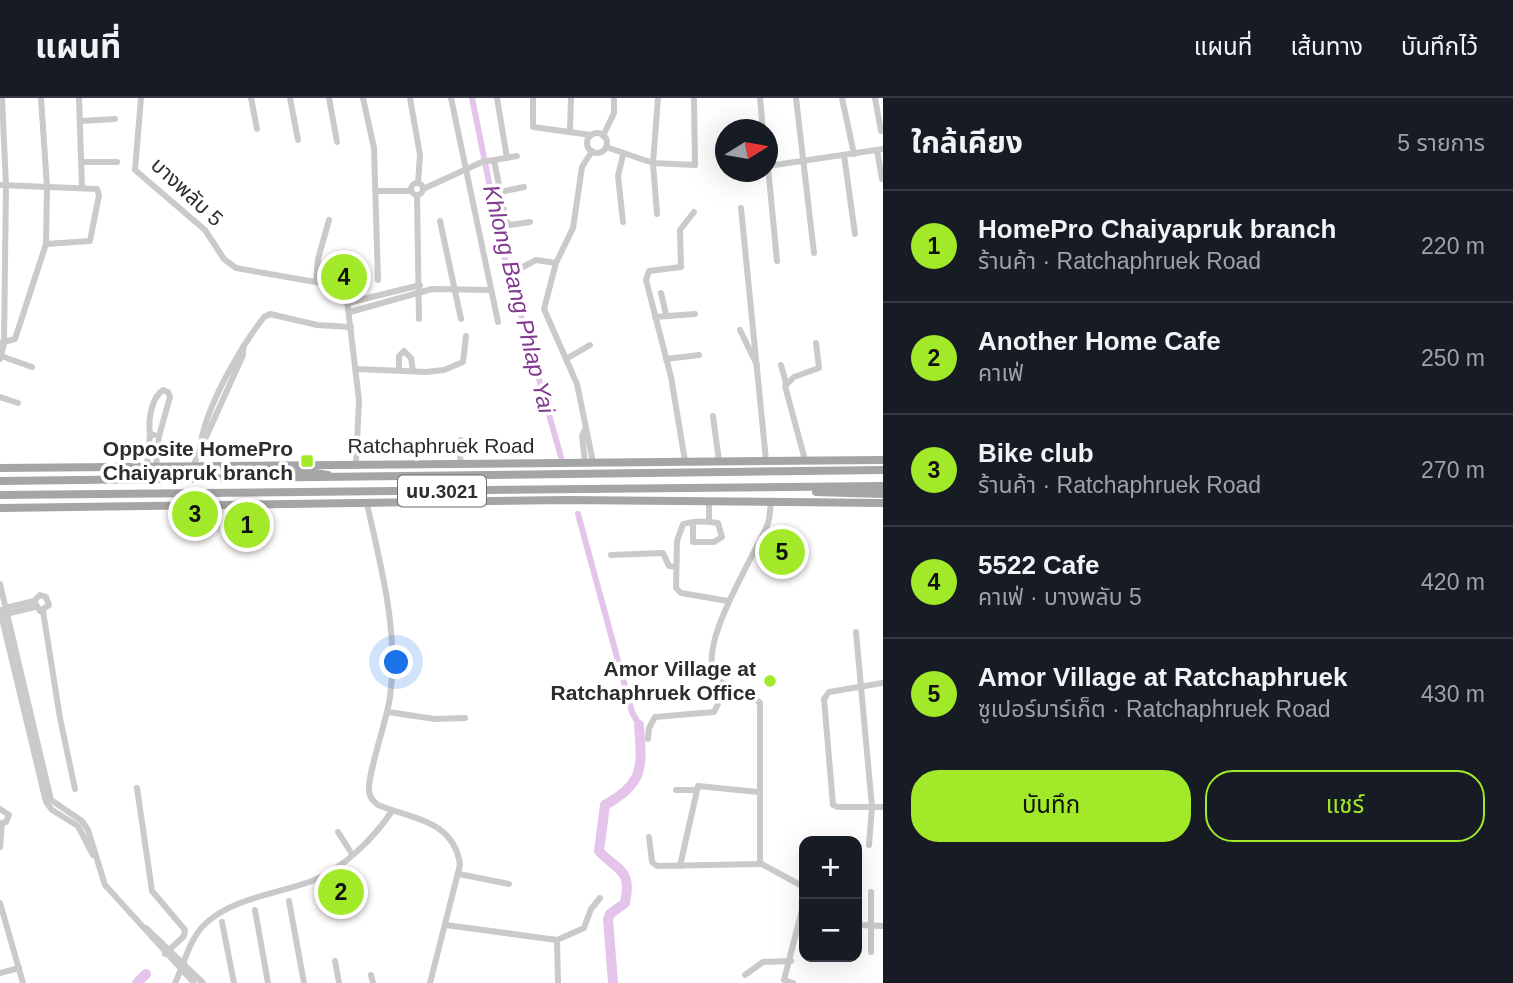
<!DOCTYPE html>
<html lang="th">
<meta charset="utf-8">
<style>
:root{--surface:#171b24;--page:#242831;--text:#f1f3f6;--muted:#9ea1a6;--line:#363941;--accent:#a2ea29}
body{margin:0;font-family:Helvetica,"Noto Sans Thai",sans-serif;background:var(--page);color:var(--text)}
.controls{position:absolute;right:21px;bottom:21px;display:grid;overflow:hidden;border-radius:14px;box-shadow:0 7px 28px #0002}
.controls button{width:63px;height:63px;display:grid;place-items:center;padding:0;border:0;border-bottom:2px solid var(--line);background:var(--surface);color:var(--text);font:35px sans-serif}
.compass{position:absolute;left:715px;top:21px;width:63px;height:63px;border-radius:50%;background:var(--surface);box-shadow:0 7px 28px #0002;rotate:79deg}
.you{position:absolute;left:397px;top:565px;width:24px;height:24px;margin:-18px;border:5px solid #fff;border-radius:50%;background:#1a73e8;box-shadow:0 0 0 10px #1a73e833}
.badge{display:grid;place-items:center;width:46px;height:46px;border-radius:50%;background:var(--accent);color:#111;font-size:23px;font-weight:700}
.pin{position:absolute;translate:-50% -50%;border:4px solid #fff;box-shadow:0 2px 7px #0006}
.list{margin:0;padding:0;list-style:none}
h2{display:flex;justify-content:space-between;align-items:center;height:91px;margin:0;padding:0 28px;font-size:30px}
h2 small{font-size:23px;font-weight:400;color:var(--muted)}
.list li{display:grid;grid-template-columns:46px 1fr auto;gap:21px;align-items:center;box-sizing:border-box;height:112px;padding:0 28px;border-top:2px solid var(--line)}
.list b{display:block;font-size:26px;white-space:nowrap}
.list p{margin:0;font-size:23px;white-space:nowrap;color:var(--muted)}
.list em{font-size:23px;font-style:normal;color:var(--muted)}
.actions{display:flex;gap:14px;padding:21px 28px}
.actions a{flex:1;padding:16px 0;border:2px solid var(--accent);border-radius:28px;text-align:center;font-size:24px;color:var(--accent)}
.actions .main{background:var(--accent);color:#111}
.map{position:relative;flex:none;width:883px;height:885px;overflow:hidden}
header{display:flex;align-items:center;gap:42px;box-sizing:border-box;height:98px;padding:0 35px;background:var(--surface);border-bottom:2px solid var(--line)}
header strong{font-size:33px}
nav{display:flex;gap:38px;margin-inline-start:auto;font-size:24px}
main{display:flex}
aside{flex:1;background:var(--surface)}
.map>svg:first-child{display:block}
</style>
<header>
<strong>แผนที่</strong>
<nav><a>แผนที่</a><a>เส้นทาง</a><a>บันทึกไว้</a></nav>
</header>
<main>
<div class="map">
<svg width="883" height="885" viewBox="0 0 883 885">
<rect width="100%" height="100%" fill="#fff"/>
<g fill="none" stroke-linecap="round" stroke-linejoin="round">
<g stroke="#e5c4ec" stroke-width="6">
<polyline points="472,0 503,154 561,359"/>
<polyline points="578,416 632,614 639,627"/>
</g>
<g stroke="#e5c4ec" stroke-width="10">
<polyline points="137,885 146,876"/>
<path d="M 613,885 L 608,821 L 610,816 L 625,805 C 632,770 619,775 599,753 L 605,707 C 645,685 642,669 639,627"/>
</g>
<g stroke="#cacaca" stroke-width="6">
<polyline points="79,0 82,90"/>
<polyline points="141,0 135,72 205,132 224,161 236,170 338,188 346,194 359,302 356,366"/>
<polyline points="251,0 257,31"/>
<polyline points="290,0 298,42"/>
<polyline points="329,0 337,44"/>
<polyline points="363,0 374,50 378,182"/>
<polyline points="410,0 420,57 418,85"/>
<polyline points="451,0 498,224"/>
<polyline points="497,0 507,60"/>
<polyline points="533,0 533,29 591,37"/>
<polyline points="760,0 763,32"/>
<polyline points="796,0 814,155"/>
<polyline points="842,0 854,56"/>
<polyline points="875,0 881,33"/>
<polyline points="81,23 115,21"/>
<polyline points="570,32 571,0"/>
<circle cx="597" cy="45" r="10"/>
<polyline points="603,38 614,15 614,0"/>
<polyline points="606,49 653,65 695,67 694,0"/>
<polyline points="877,52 882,81"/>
<polyline points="592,53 582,69 573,130 556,165 544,211 577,286 593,364"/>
<polyline points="844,57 855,136"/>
<polyline points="494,62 506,123 510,127 530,124"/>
<polyline points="83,64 117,64"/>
<polyline points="768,68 883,51"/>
<polyline points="768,69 777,163"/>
<circle cx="417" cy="91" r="6"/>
<polyline points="0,87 97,91 99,97 90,143 46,146"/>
<polyline points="423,91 482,64 517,58"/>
<polyline points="377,93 411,93"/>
<polyline points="500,94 524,89"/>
<polyline points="417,97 419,221"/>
<polyline points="741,110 766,362"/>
<polyline points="657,116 653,65 658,0"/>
<polyline points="440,123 461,221"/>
<polyline points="623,124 618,78 623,57"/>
<polyline points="523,169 536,162 556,165"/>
<polyline points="316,184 318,161 329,122"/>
<polyline points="344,191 355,186 359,178"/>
<polyline points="661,195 666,216"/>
<polyline points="348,205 420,187"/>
<polyline points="350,214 432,191 491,192"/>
<polyline points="655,219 695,216"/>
<polyline points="740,232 757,267"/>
<polyline points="0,245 15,241 46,146 47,89 41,0"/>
<polyline points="1,258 32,269"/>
<polyline points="0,261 4,246 6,87 2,0"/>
<polyline points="566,261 590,247"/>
<polyline points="666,261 699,257"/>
<polyline points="781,267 786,285"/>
<polyline points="357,271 426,274 444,272 463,264 466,238"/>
<polyline points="399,272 399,258 404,253 411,260 413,273"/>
<polyline points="0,299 18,305"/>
<polyline points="713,318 719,363"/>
<polyline points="585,331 582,338 585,364"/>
<path d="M 150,336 C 148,323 151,300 163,292 L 168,294 L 170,299 L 159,338 L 156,369"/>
<path d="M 200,351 C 204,311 240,250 264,219 L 270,216 L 317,227 L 351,229"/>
<polyline points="805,362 785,288 794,279 819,270 816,245"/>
<polyline points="685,363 671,279 646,182 649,173 681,169 680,132 694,114"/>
<polyline points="460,366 461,342"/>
<polyline points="193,368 243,257 243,249"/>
<polyline points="147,369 150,336 154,337"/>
<path d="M 771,404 C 770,411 770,419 768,425 C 757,455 691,554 718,581 C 729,593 749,592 760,605 L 760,765 L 804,789"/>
<path d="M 367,406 C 381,469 399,534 390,599 C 387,623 367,676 369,694 C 370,700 373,703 378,707 C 412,721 454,722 460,767 L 430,885"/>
<polyline points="709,424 709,404"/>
<path d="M 693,425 L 693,444 L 714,444 L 722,439 L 718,425 C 707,423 693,423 683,426 L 677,443 L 676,490 L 681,495 L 728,503"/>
<polyline points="611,457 663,455 669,468 676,469"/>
<polyline points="0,486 51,702 82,723 88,732 105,787 194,885"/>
<polyline points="5,510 34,503 40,497 46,499 49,507 40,513 34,503"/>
<polyline points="0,512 46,704 52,712 78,728 93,757"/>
<polyline points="43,513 60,620 75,691"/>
<polyline points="6,516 35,509"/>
<polyline points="856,534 872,709 869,747"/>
<polyline points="883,585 829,594 824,601 833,707 838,709 883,709"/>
<polyline points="388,614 435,621 465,620"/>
<polyline points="648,641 649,630 655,619 714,614 718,606 716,579"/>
<polyline points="137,690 152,793 185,832 184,838 165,856"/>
<polyline points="676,692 695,692"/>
<polyline points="0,711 9,717 6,724 0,725"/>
<polyline points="338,734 352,756"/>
<polyline points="649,739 652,764 657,768 761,766"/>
<polyline points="0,749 2,725"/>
<polyline points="680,768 698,688 758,694"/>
<polyline points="459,776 509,786"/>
<polyline points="289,803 304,885"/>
<polyline points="0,805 23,885"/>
<polyline points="255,812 268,885"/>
<polyline points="222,824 234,885"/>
<polyline points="446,827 557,842 558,885"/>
<polyline points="857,827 883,828"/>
<polyline points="146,830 203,885"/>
<polyline points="557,842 584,830 591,811 600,800"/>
<polyline points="871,854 871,794"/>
<polyline points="335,863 339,885"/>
<polyline points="0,875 19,870"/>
<polyline points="371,877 373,885"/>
<polyline points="745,877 763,864 791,863"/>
<path d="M 175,885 C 184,867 189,842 204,827 C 231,800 277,796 312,783 C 343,771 374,740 392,713"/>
<polyline points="793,885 784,882 804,804"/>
</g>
<g stroke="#a5a5a5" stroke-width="8">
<polyline points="0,370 883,362"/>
<polyline points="296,372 328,377"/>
<polyline points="0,383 883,372"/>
<polyline points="816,394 883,396"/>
<polyline points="0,397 883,388"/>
<polyline points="0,410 566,402 883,405"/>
</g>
</g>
<g fill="#a2ea29" stroke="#fff" stroke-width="2.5">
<rect x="300" y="356" width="14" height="14" rx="3.5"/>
<circle cx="770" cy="583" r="7"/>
</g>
<g text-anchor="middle" stroke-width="7" stroke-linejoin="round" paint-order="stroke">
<rect fill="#fff" stroke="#6c6c6c" stroke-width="2" x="398" y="377.5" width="88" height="31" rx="5"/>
<g font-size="19" font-weight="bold" fill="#2d2d2d">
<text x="442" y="400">นบ.3021</text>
</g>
<g font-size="21" fill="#2d2d2d" stroke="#fff">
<text transform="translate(187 94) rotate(43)" y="7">บางพลับ 5</text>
<text x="441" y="355">Ratchaphruek Road</text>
</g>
<g font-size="21" font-weight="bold" fill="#2d2d2d" stroke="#fff" text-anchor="end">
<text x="293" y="358">Opposite HomePro<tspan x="293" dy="24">Chaiyapruk branch</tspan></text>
<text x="756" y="578">Amor Village at<tspan x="756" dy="24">Ratchaphruek Office</tspan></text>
</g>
<g font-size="23" font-style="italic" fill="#823990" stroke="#fff">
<text transform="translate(519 201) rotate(76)" y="8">Khlong Bang Phlap Yai</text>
</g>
</g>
</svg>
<div class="controls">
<button>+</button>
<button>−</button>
</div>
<svg class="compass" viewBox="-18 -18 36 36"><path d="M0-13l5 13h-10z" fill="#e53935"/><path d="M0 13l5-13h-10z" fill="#9ea1a6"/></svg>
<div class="you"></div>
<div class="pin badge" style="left:247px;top:427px">1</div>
<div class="pin badge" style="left:341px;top:794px">2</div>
<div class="pin badge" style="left:195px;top:416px">3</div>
<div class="pin badge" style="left:344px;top:179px">4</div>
<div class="pin badge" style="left:782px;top:454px">5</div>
</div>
<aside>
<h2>ใกล้เคียง<small>5 รายการ</small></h2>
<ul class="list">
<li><span class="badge">1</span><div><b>HomePro Chaiyapruk branch</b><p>ร้านค้า · Ratchaphruek Road</p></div><em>220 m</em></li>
<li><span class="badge">2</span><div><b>Another Home Cafe</b><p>คาเฟ่</p></div><em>250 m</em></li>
<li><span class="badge">3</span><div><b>Bike club</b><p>ร้านค้า · Ratchaphruek Road</p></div><em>270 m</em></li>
<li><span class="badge">4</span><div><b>5522 Cafe</b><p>คาเฟ่ · บางพลับ 5</p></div><em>420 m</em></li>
<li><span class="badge">5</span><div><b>Amor Village at Ratchaphruek</b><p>ซูเปอร์มาร์เก็ต · Ratchaphruek Road</p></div><em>430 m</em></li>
</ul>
<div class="actions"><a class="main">บันทึก</a><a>แชร์</a></div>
</aside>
</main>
